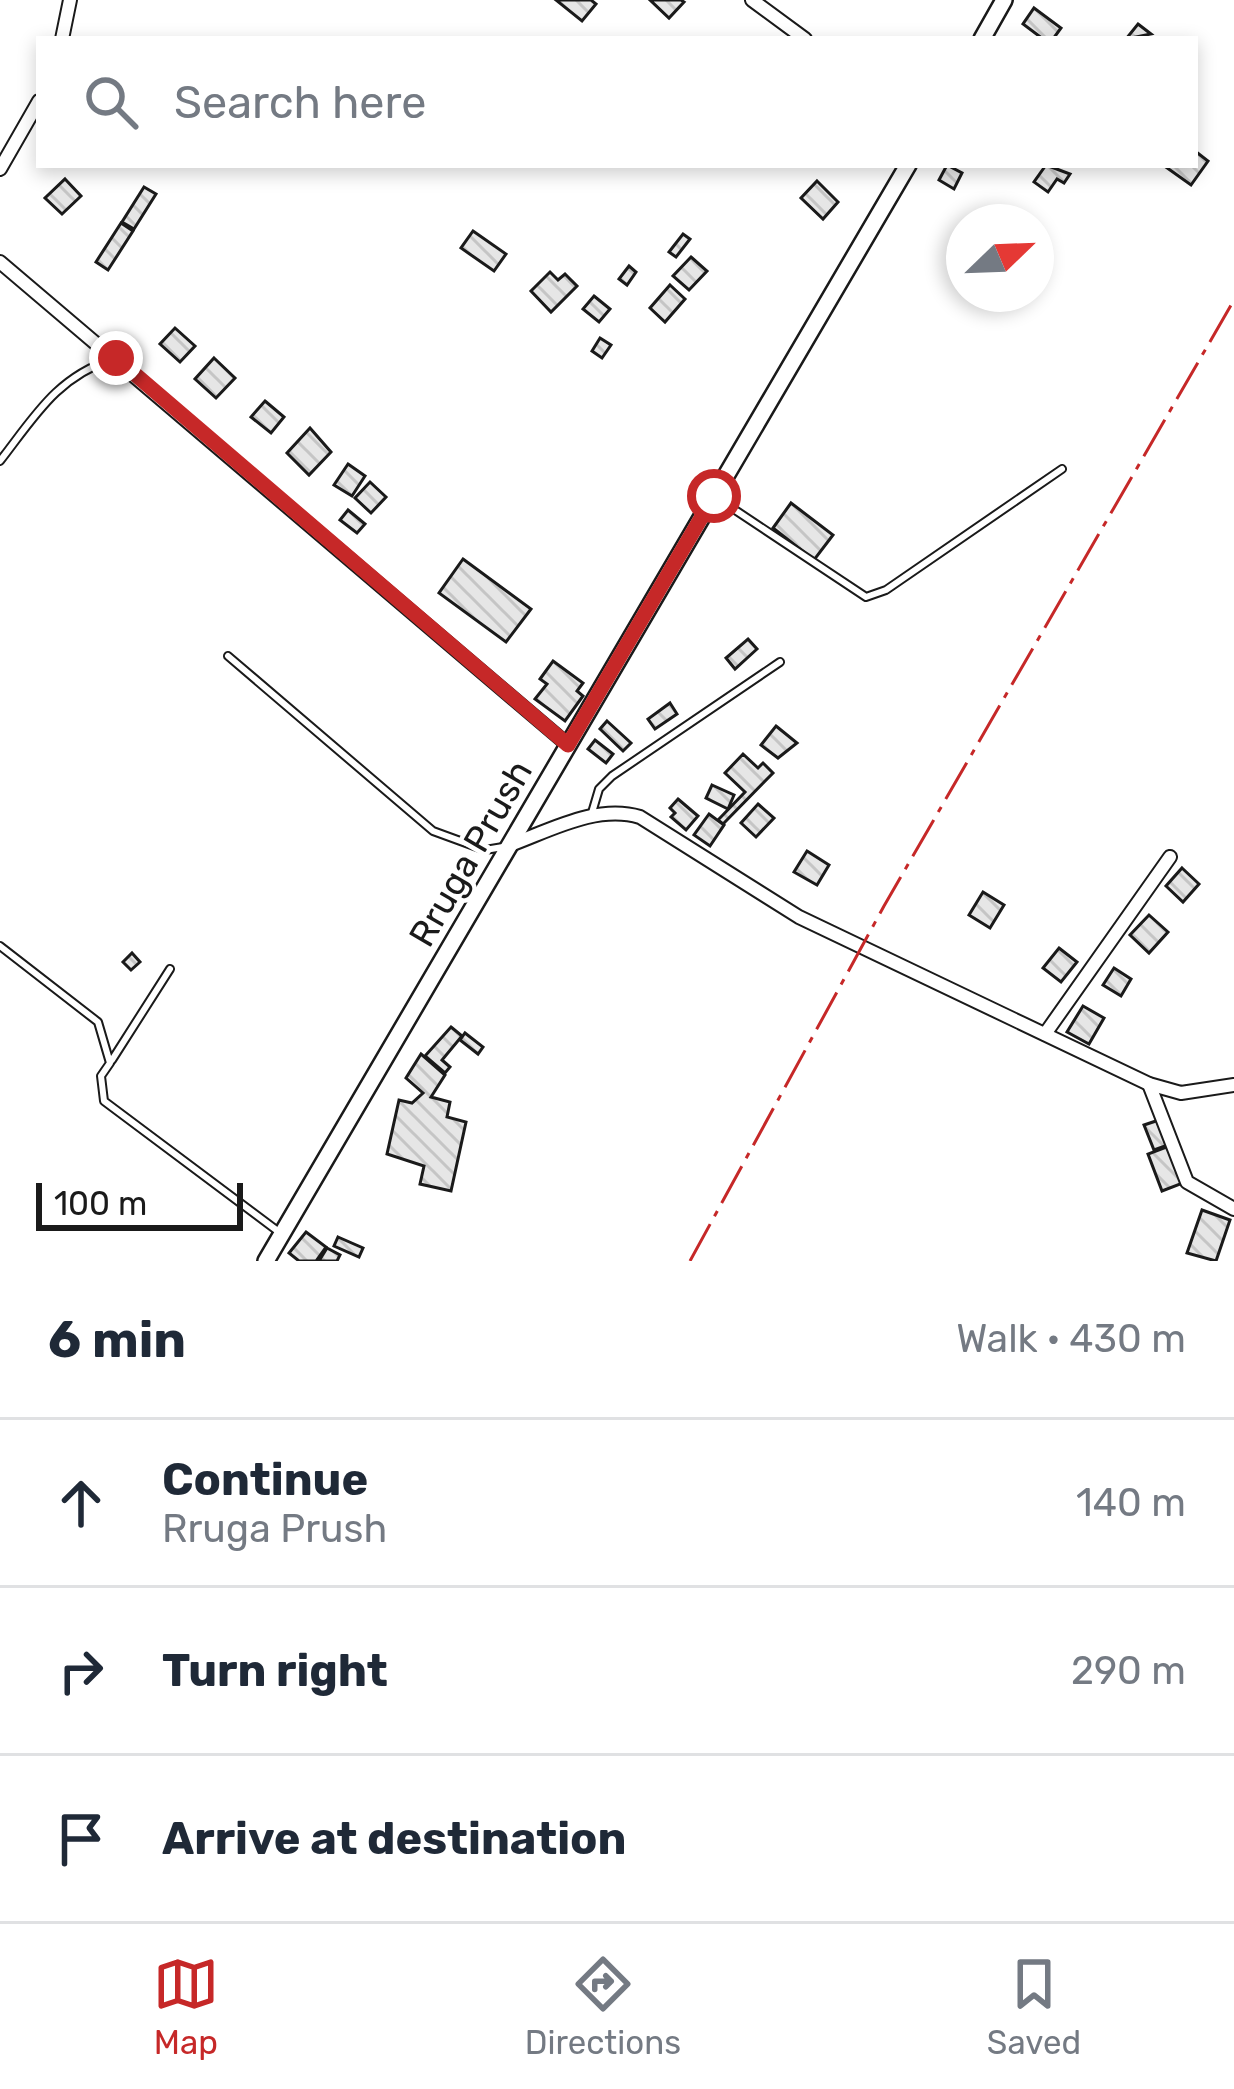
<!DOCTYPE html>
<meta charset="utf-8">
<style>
:root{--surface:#fff;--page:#f6f6f7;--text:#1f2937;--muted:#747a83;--line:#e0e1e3;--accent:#c62828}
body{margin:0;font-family:Rubik,sans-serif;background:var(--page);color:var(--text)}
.compass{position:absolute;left:946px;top:204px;width:108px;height:108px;border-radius:50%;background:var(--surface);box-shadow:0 6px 18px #0003;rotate:67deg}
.scale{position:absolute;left:36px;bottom:30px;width:207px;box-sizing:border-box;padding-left:12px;border:6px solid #1a1a1a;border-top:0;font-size:33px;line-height:42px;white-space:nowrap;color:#1a1a1a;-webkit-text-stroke:9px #fff;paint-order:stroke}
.stop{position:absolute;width:36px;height:36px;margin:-27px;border:9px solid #c62828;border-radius:50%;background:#fff}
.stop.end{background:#c62828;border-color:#fff;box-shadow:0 3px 12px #0008}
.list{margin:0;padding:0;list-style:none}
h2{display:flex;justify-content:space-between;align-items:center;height:156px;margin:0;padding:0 48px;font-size:51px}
h2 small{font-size:39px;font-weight:400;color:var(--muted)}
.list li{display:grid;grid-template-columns:78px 1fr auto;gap:36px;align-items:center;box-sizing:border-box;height:168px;padding:0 48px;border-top:3px solid var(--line)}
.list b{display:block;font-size:45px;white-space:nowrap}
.list p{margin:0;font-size:39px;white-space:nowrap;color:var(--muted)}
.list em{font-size:39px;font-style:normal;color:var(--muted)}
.icon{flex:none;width:66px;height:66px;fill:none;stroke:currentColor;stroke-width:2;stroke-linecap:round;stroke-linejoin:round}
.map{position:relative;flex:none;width:1234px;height:1261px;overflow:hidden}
.search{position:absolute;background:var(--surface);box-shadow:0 6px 18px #0003;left:36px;right:36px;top:36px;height:132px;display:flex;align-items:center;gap:30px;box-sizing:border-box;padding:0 42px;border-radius:0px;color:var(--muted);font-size:45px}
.sheet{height:660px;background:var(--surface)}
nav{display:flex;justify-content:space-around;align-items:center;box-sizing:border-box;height:168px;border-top:3px solid var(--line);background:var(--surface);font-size:33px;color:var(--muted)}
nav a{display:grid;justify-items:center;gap:6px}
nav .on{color:var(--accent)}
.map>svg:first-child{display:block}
</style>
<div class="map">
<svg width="1234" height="1261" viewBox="0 0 1234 1261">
<defs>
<pattern id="building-back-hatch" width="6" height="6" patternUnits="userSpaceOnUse" patternTransform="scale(3)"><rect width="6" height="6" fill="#e6e6e6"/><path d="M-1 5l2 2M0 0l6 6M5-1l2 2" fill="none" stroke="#c5c5c5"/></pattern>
</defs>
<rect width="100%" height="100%" fill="#fff"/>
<g fill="url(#building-back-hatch)" stroke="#1a1a1a" stroke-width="3">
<polygon points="556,0 591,0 596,4 582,21"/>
<polygon points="650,0 681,0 684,2 669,18"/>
<polygon points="1034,8 1061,28 1053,39 1043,39 1023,24"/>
<polygon points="1138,24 1151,34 1126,39"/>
<polygon points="1195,151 1208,161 1191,185 1163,165 1195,165"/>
<polygon points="947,165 962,173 954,189 939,180"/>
<polygon points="1046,165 1070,174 1064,183 1057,179 1048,192 1034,182"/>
<polygon points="65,179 81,196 62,214 45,198"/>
<polygon points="817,181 838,202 823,219 801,198"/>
<polygon points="144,187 156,194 134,229 122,222"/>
<polygon points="121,223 133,231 108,270 96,262"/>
<polygon points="473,231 506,254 494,271 461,248"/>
<polygon points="683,234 690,239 676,257 669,252"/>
<polygon points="691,257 707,271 689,290 673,276"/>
<polygon points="629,266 636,272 627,285 619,279"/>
<polygon points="550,272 558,280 565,274 577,286 551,312 531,291"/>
<polygon points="670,285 685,299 665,322 650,308"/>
<polygon points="594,296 610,309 599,322 583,309"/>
<polygon points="175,328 195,346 180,362 160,344"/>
<polygon points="600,338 611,345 602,358 592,351"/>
<polygon points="214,358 235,378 216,398 195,379"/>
<polygon points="265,401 284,417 271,433 251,417"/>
<polygon points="310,428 331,452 309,475 287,453"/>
<polygon points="348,464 365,476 352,496 334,485"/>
<polygon points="370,482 386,497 371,513 355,498"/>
<polygon points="791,503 833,535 814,560 773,528"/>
<polygon points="348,510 365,524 357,533 340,520"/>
<polygon points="463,559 531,609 506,642 439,593"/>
<polygon points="748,639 757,649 735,669 726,658"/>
<polygon points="553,661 583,683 577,691 583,696 565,721 535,699 547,684 540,679"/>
<polygon points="670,703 677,714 655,729 648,719"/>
<polygon points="607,721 631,743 623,751 600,729"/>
<polygon points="776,726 797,743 778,758 761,745"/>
<polygon points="595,740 613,754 606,763 588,749"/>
<polygon points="743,754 758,768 763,763 773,773 723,824 718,820 745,792 725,773"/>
<polygon points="712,785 734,795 728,809 706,798"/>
<polygon points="678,799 698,816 686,830 671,817 675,813 670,808"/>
<polygon points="758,804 774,818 756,837 741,823"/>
<polygon points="709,814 724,825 710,846 694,835"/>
<polygon points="807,851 829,865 817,885 794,872"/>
<polygon points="1182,868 1199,884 1183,902 1166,886"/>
<polygon points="983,892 1004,905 990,928 969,915"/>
<polygon points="1149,915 1168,932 1149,953 1130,935"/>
<polygon points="1059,948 1077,962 1061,982 1043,968"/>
<polygon points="132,953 140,962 131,970 123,962"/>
<polygon points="1114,968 1131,979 1121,996 1103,985"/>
<polygon points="1083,1006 1104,1018 1089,1044 1067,1032"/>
<polygon points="451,1027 462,1036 442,1060 450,1067 445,1073 425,1056"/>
<polygon points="465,1033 483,1047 478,1054 460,1040"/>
<polygon points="421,1054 445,1075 431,1097 450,1102 447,1117 466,1122 451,1191 420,1184 424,1166 387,1154 399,1100 412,1103 423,1093 406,1078"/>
<polygon points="1159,1120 1168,1145 1154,1150 1144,1125"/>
<polygon points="1169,1146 1183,1183 1162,1191 1148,1154"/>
<polygon points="1202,1210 1230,1220 1216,1261 1187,1253"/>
<polygon points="306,1232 326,1247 316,1261 299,1261 289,1253"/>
<polygon points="338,1237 363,1248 359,1257 334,1246"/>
<polygon points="327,1248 340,1255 337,1261 319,1261"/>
</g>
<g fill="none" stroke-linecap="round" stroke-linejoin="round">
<g stroke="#1a1a1a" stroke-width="10">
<g id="service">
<path d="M 0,461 C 35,416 56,378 112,359"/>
<polyline points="717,498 866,597 886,590 1062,469"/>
<polyline points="228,656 433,831 485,850 503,847"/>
<polyline points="591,816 599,789 612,776 780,662"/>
<polyline points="0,946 98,1022 110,1063 101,1076 104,1101 279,1232"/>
<polyline points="112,1060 170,969"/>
</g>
</g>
<g stroke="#1a1a1a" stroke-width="16">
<g id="minor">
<polyline points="752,0 805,39"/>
<polyline points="62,39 70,0"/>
<polyline points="0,169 39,101"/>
<polyline points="0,262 568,745"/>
<path d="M 510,845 C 551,830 597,804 640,817 L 799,917 L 1149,1084 L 1181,1093 L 1234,1085"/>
<polyline points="1045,1034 1170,857"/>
<polyline points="1149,1084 1187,1182 1234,1209"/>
</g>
</g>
<g stroke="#1a1a1a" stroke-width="20">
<g id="tertiary">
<polyline points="982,39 1004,0"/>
<polyline points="266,1261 908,165"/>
</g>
</g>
<use href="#service" stroke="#fff" stroke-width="6"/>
<use href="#minor" stroke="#fff" stroke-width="12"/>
<use href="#tertiary" stroke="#fff" stroke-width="15"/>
<polyline stroke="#c62828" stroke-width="3" stroke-dasharray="42 9 6 9" stroke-linecap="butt" points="690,1261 884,906 1234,300"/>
</g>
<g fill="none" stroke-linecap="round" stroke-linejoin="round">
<polyline stroke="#c62828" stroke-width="15" points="116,358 568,745 714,496"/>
</g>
<g text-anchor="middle" stroke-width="9" stroke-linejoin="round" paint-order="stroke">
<g font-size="36" fill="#1a1a1a" stroke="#fff">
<text transform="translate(470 853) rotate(-60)" y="13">Rruga Prush</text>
</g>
</g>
</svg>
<svg class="compass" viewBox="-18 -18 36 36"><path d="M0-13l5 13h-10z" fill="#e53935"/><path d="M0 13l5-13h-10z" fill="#747a83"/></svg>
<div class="scale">100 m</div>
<div class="stop" style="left:714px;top:496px"></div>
<div class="stop end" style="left:116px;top:358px"></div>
<div class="search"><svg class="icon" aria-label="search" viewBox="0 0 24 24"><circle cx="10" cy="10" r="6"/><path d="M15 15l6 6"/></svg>Search here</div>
</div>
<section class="sheet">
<h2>6 min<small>Walk · 430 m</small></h2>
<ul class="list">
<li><svg class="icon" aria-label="ahead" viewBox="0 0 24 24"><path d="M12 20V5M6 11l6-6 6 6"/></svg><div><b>Continue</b><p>Rruga Prush</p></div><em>140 m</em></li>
<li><svg class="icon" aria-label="right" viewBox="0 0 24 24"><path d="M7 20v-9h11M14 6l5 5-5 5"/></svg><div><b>Turn right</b></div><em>290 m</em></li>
<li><svg class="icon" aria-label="arrive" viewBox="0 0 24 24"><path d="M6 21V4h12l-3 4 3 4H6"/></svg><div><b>Arrive at destination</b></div></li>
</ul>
</section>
<nav>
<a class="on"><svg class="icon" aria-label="map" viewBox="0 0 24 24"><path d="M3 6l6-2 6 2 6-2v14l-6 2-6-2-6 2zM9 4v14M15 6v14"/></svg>Map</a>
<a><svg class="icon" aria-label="directions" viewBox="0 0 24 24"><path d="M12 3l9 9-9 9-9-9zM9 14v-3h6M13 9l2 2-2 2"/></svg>Directions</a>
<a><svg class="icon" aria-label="saved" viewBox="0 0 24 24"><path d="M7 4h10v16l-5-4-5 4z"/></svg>Saved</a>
</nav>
